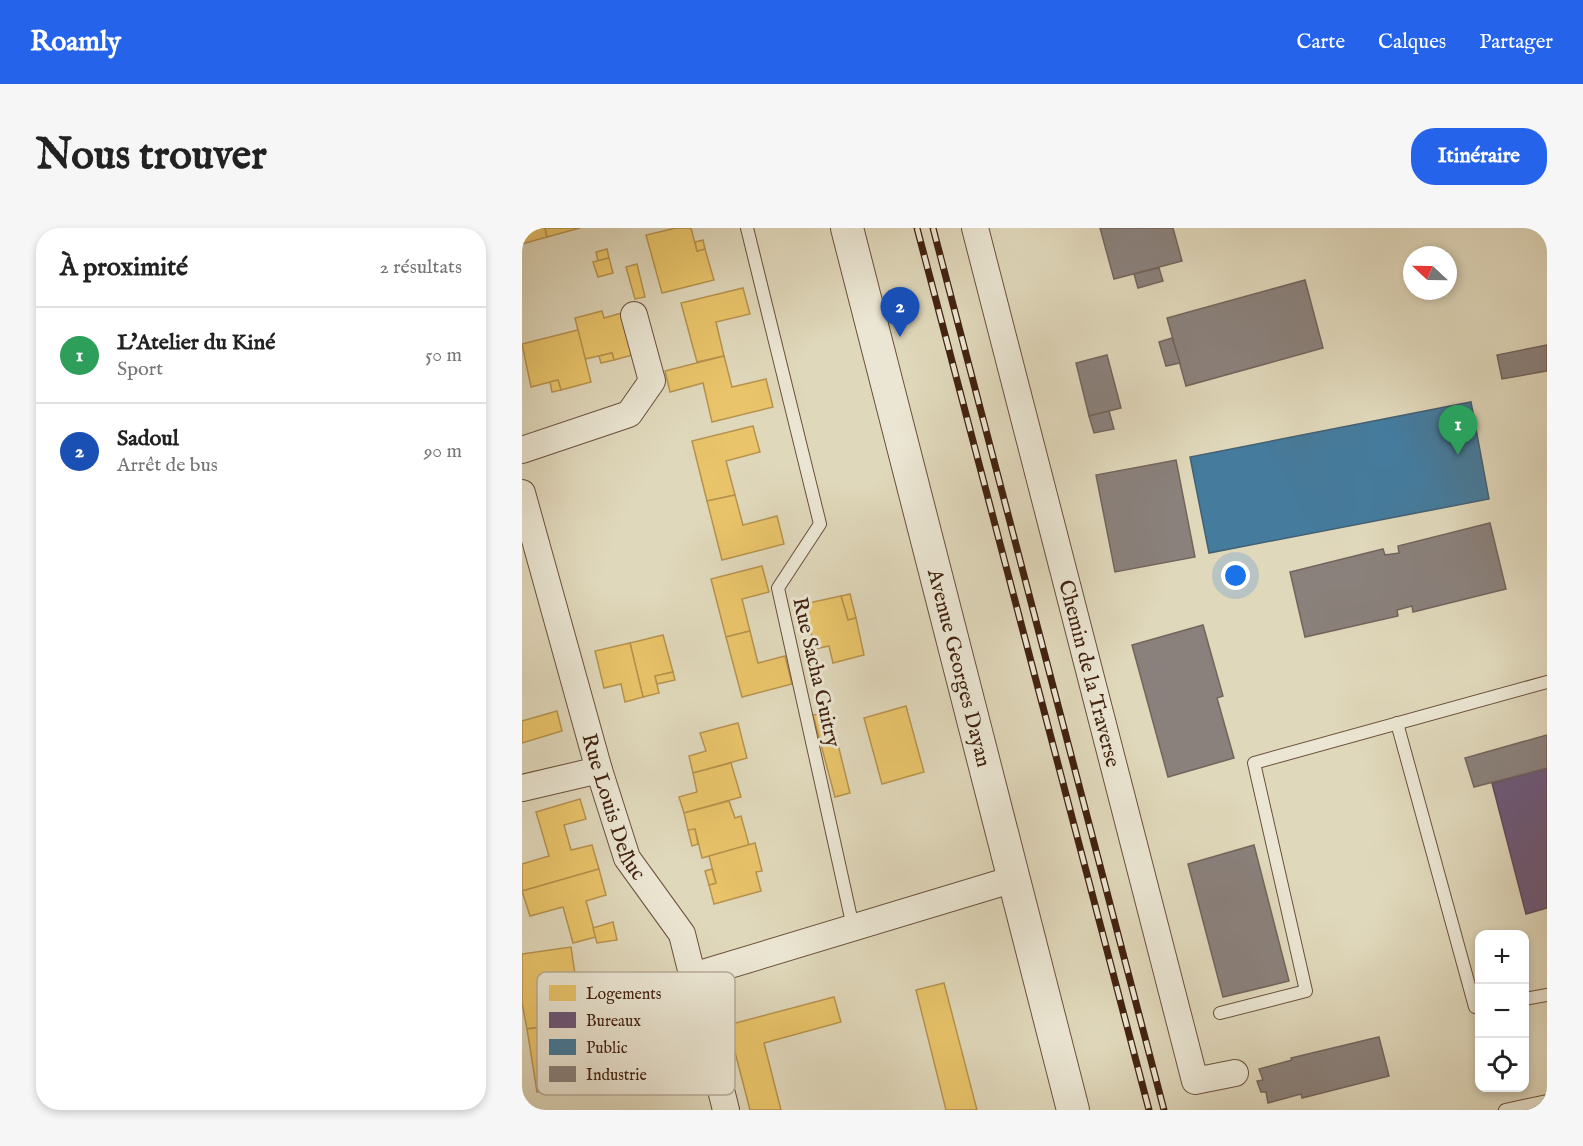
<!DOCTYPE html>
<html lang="fr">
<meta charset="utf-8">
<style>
:root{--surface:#fff;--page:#f6f6f6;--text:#222;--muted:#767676;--line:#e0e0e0;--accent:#2563eb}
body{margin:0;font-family:"IM FELL English",serif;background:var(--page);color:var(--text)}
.controls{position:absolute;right:18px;bottom:18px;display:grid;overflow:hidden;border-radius:12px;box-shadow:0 3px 9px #0003}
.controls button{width:54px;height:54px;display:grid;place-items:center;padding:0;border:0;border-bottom:2px solid var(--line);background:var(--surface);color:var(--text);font:30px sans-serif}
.compass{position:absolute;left:881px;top:18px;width:54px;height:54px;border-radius:50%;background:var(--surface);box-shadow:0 3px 9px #0003;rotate:292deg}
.you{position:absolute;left:714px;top:348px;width:21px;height:21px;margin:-15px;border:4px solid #fff;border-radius:50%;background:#1a73e8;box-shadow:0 0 0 9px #1a73e833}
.badge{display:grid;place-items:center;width:39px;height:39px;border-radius:50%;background:var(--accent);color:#fff;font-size:20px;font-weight:700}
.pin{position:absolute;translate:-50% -50px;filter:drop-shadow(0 2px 3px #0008)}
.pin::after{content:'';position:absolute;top:32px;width:21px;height:18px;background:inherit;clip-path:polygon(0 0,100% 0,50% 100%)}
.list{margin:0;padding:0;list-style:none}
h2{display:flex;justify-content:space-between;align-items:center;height:78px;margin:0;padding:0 24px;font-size:26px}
h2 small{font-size:20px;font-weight:400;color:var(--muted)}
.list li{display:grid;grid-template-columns:39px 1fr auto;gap:18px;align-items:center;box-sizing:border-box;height:96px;padding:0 24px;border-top:2px solid var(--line)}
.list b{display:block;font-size:22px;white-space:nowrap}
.list p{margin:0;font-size:20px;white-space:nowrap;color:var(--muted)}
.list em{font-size:20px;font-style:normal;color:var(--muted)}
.icon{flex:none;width:33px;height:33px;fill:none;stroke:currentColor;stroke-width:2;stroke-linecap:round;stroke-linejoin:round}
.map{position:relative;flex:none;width:1025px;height:882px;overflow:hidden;border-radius:24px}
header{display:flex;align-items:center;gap:36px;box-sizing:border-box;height:84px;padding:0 30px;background:var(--accent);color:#fff}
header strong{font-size:28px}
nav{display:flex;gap:33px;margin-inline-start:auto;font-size:21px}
.intro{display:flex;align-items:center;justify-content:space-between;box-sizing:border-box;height:144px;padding:0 36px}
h1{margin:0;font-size:42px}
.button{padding:15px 27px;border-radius:24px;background:var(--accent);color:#fff;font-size:21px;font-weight:700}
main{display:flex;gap:36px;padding:0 36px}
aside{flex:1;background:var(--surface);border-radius:24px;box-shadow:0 3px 9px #0003}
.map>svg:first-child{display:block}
</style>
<header>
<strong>Roamly</strong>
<nav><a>Carte</a><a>Calques</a><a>Partager</a></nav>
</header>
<div class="intro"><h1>Nous trouver</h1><a class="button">Itinéraire</a></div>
<main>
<aside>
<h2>À proximité<small>2 résultats</small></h2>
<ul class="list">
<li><span class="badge" style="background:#2e9e5b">1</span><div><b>L'Atelier du Kiné</b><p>Sport</p></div><em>50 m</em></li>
<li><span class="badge" style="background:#1a4fb4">2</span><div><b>Sadoul</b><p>Arrêt de bus</p></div><em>90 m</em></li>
</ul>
</aside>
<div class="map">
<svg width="1025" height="882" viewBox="0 0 1025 882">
<rect width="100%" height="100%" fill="#e0d8bb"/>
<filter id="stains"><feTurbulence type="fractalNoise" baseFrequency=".00333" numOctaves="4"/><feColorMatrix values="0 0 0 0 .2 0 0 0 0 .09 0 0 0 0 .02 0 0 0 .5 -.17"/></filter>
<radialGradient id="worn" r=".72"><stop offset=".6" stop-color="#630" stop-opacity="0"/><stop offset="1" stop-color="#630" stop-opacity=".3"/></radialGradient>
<g fill="#e9c46a" stroke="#b7934f" stroke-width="1.5">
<polygon points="0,0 23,0 25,9 0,16"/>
<polygon points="23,0 58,0 25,9"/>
<polygon points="154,0 169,0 175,23 183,21 192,52 140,65 124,7"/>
<polygon points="181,12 183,21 175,23 173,14"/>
<polygon points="85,21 87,30 76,33 74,24"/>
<polygon points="87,30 91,45 76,49 71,34"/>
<polygon points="115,36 123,69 113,71 104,39"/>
<polygon points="221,60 228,86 194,94 202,128 175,134 159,75"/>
<polygon points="80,83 82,90 103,84 114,126 92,132 90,125 63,131 53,90"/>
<polygon points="56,102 69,154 39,162 36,152 9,159 0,116"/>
<polygon points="90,125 92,132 79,135 77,128"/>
<polygon points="202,128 210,159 244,151 251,179 190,194 181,155 148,164 143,143"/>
<polygon points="36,152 39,162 30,164 28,154"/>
<polygon points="231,198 238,224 204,233 213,267 185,273 170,213"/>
<polygon points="213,267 221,297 255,288 262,316 200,332 185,273"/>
<polygon points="240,338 247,364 220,371 228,403 204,409 189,351"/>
<polygon points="328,366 334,390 326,392 319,368"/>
<polygon points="319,368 326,392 334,390 342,427 311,435 307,418 293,421 282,376"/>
<polygon points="228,403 236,435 263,428 270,456 220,469 204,409"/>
<polygon points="141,407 151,444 133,448 137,465 121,469 108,415"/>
<polygon points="108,415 121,469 103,474 99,456 82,460 73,423"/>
<polygon points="151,444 153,452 135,456 133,448"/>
<polygon points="384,478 402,544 360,556 342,490"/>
<polygon points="35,483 40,503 0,515 0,493"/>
<polygon points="308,484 328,565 313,569 291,487"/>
<polygon points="216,495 225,530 171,545 167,528 184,523 178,505"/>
<polygon points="209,535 219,569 162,585 157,569 175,564 171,545"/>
<polygon points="58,571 64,591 42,597 49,622 70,617 77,641 0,663 0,636 27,628 14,584"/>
<polygon points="207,573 213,590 219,588 227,617 180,630 173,601 166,602 162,585"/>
<polygon points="173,601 176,616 170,618 166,602"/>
<polygon points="233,615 240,643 234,644 239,663 192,676 187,657 194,655 187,628"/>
<polygon points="77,641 84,667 64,673 74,709 51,715 41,679 8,688 0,663"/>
<polygon points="190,641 194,655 187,657 183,643"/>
<polygon points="91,694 95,712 75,715 71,700"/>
<polygon points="49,719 60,794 5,801 0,775 0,726"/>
<polygon points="422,755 455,882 424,882 394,762"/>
<polygon points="312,769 319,794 242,815 259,882 228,882 206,797"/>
<polygon points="60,794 70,856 15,864 5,801"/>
</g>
<polygon fill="#6d597a" stroke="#60485a" stroke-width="1.5" points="1025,540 1025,680 1004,686 970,555"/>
<polygon fill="#457b9d" stroke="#446073" stroke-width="1.5" points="949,174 967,271 687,325 668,229"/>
<g fill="#8a817c" stroke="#74645c" stroke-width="1.5">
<polygon points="578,0 651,0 660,33 592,51"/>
<polygon points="637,40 641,53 616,60 612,46"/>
<polygon points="783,52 801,120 664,158 645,90"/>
<polygon points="650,110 658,135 644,138 637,114"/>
<polygon points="1025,117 1025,143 980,151 975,127"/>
<polygon points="585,127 599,180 567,188 554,135"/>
<polygon points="587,183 592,201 572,205 567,188"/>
<polygon points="654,232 673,329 593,344 574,247"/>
<polygon points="968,295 984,361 891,384 890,378 875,382 876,388 783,409 768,344 861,321 863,327 877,325 876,318"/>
<polygon points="681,397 701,468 695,470 712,530 646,549 610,417"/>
<polygon points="1025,507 1025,540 952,559 943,530"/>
<polygon points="732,617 767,753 701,769 666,636"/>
<polygon points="857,809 867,848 780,870 779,866 746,875 744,864 739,864 735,853 741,852 737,841 770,832 769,830"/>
</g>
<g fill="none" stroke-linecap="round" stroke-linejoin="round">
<g stroke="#6a503b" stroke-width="14">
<g id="service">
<polyline points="225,0 298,296 256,360 331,699"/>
<polyline points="875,495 953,779 957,778"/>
<polyline points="1002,771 1025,767"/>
<polyline points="698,785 784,763 732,535 1025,454"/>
<polyline points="983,882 1025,873"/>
</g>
</g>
<g stroke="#6a503b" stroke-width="28">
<g id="minor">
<path id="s1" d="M 453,0 L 673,853 L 713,845"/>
<polyline points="0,222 107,186 130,153 112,87"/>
<path id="s2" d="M 0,265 L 77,542 L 105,630 L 160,706 L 204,882"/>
<polyline points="0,560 77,542"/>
<polyline points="171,748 492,651"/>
</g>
</g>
<g stroke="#6a503b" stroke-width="34">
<g id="tertiary">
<path id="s3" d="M 325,0 L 551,882"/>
</g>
</g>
<use href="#service" stroke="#ebe6d3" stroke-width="12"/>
<use href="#minor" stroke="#ebe6d3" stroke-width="26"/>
<use href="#tertiary" stroke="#ebe6d3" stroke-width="32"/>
<g stroke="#422210" stroke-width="7">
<g id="rail">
<polyline points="395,0 627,882"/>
<polyline points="411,0 642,882"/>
</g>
</g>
<use href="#rail" stroke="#ebe6d3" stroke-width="4.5" stroke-dasharray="14" stroke-linecap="butt"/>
</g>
<g text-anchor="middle" stroke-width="6" stroke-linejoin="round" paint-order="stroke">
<g font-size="21" fill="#422210" stroke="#ebe6d3">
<text dy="7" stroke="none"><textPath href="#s3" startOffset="454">Avenue Georges Dayan</textPath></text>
<text transform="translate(295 444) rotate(77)" y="7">Rue Sacha Guitry</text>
<text dy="7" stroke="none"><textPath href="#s1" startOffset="460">Chemin de la Traverse</textPath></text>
<text dy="7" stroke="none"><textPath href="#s2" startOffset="327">Rue Louis Delluc</textPath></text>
</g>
</g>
<rect x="15" y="744" width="198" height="123" rx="9" fill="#ebe6d3" stroke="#b8ab98" stroke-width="1.5"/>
<rect x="27" y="757" width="27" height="16" fill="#e9c46a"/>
<rect x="27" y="784" width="27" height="16" fill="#6d597a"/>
<rect x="27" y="811" width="27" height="16" fill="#457b9d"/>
<rect x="27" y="838" width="27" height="16" fill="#8a817c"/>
<g font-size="16" fill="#422210">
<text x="64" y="771">Logements</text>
<text x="64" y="798">Bureaux</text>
<text x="64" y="825">Public</text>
<text x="64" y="852">Industrie</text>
</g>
<rect width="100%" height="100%" filter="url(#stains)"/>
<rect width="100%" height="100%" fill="url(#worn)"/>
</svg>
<div class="controls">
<button>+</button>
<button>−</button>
<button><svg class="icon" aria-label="locate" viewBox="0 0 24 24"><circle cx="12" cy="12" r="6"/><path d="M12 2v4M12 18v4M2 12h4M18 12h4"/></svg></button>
</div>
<svg class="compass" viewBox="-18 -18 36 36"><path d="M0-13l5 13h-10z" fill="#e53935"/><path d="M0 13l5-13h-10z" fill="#767676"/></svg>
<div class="you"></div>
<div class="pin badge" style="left:936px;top:227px;background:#2e9e5b">1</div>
<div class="pin badge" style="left:378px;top:109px;background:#1a4fb4">2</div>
</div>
</main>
